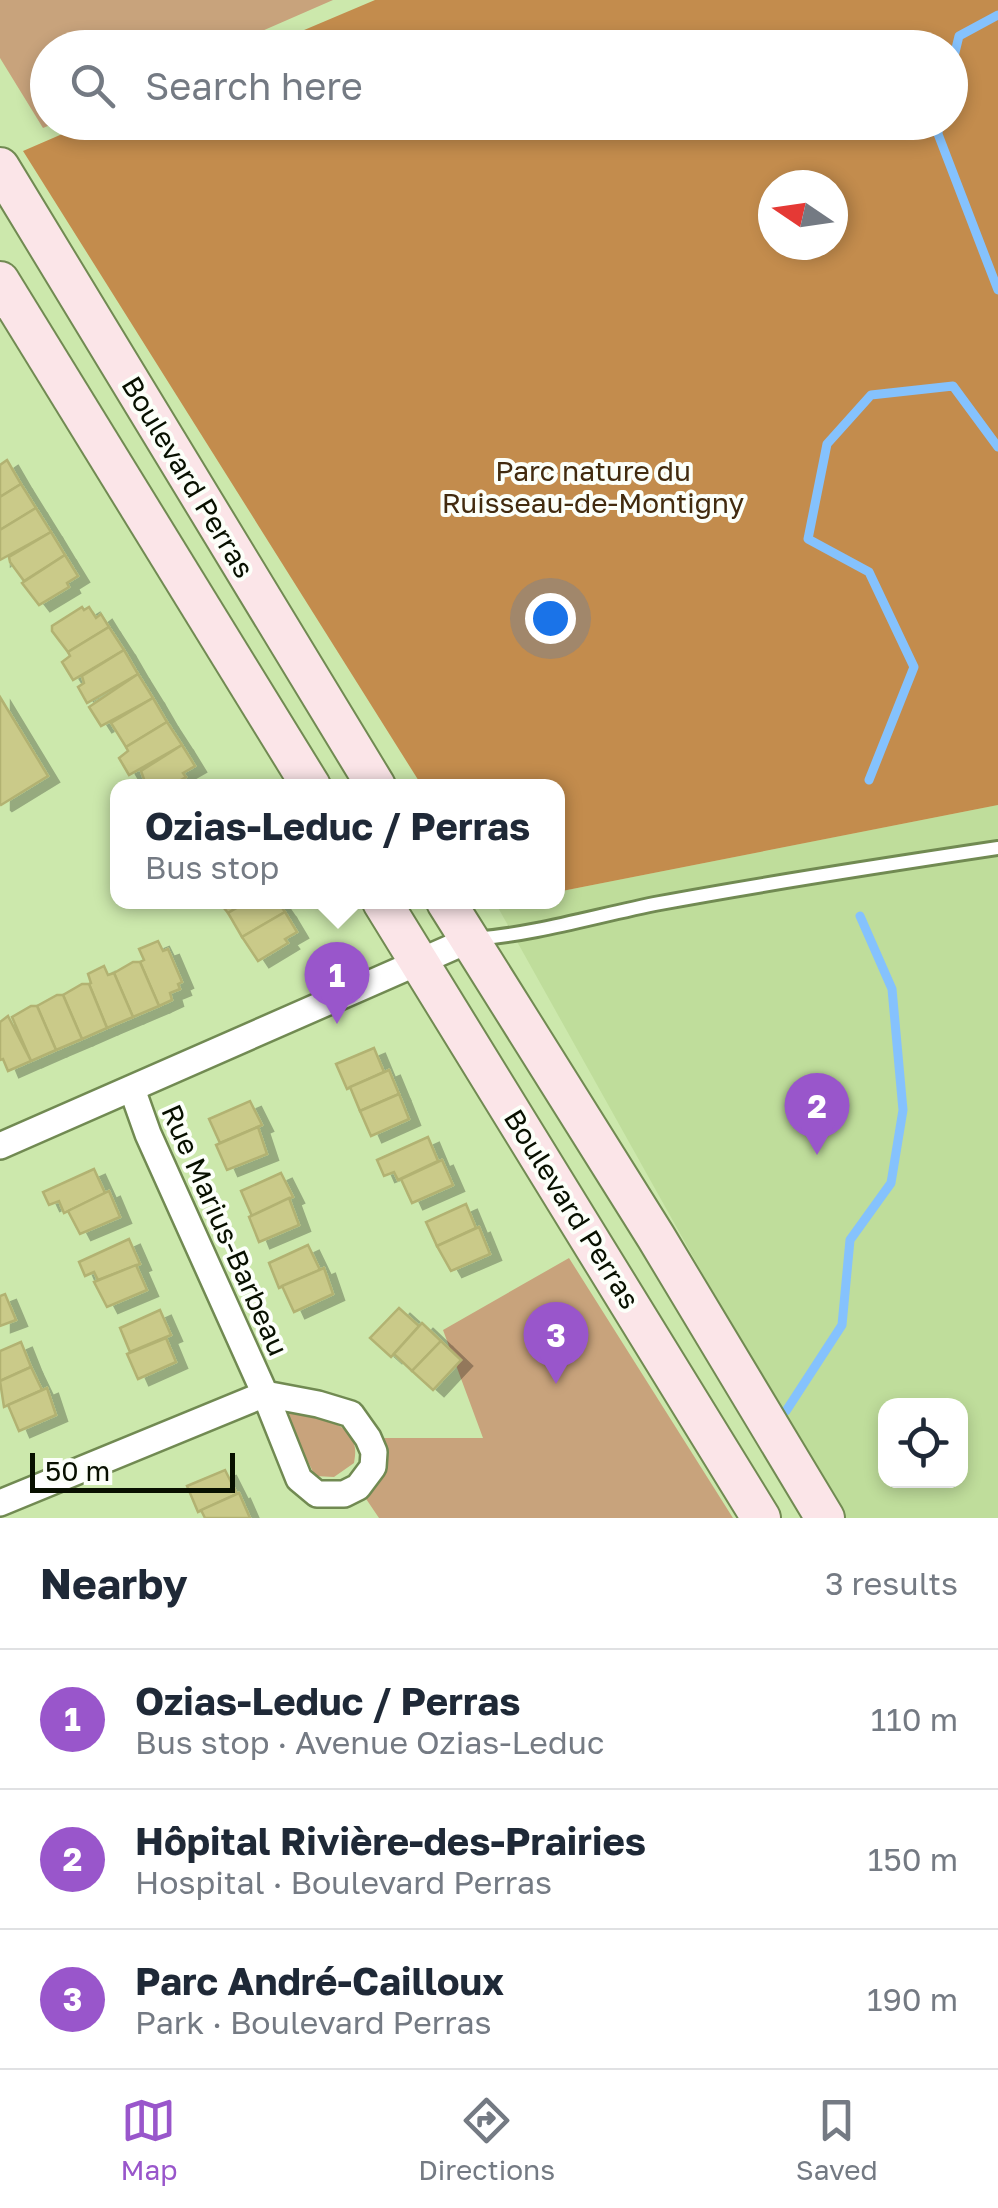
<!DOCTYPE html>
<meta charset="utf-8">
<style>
:root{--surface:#fff;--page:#f6f6f7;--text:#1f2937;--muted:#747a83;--line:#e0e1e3;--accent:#9956cb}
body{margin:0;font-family:"Golos Text",sans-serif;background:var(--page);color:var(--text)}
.controls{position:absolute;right:30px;bottom:30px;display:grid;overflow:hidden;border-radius:20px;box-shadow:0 5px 15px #0003}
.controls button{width:90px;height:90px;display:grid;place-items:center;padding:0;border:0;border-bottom:2px solid var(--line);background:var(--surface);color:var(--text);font:50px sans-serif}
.compass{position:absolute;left:758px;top:170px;width:90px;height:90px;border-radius:50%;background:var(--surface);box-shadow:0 5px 15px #0003;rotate:283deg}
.scale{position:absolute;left:30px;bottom:25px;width:205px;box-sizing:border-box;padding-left:10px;border:5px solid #081000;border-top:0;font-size:28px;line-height:35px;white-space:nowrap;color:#081000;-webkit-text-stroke:8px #fcfff9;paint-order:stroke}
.you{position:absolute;left:550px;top:618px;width:35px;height:35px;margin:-25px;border:8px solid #fff;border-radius:50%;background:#1a73e8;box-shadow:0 0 0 15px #1a73e833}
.badge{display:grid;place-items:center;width:65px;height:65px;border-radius:50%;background:var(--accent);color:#fff;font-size:32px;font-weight:700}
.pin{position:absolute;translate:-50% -82px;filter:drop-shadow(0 2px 5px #0008)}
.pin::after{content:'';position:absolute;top:52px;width:35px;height:30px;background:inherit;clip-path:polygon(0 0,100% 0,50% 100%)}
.popup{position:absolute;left:110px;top:779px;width:455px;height:130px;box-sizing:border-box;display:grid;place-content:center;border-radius:20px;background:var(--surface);filter:drop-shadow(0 2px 8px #0005);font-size:32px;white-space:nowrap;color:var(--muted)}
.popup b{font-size:38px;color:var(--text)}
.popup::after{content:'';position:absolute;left:50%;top:100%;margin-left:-20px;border:20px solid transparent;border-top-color:var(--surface)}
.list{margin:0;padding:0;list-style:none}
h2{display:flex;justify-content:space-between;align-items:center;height:130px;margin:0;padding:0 40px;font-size:42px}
h2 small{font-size:32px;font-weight:400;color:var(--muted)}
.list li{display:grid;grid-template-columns:65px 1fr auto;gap:30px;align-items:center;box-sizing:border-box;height:140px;padding:0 40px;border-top:2px solid var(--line)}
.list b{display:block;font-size:38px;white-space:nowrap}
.list p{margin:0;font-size:32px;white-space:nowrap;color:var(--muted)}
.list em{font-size:32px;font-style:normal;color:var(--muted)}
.icon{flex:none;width:55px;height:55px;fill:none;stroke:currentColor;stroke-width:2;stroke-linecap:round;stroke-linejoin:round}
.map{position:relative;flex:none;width:998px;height:1518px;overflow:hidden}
.search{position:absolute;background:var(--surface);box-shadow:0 5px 15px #0003;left:30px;right:30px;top:30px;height:110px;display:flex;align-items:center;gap:25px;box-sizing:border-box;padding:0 35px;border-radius:55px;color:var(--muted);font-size:38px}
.sheet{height:550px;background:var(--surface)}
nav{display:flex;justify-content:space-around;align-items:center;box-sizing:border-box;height:140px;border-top:2px solid var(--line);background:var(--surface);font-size:28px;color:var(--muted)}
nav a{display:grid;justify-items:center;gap:5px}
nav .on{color:var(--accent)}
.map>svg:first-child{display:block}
</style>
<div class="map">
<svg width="998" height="1518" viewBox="0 0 998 1518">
<defs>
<filter id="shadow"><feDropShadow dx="11" dy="6" stdDeviation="0" flood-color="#0004"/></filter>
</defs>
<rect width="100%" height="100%" fill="#cce8ac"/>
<path fill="#bfdd9b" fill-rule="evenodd" d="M 998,805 L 998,1518 L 839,1518 L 496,904 L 557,902 L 557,892 ZM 886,1406 L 960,1406 L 960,1480 L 886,1480 Z"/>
<g fill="#c8a37c">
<polygon points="0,0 333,0 225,47 48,48 48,122 55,123 43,128 0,58"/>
<polygon points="569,1258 733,1518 379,1518 358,1487 368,1438 483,1438 443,1330"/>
<path d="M 292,1410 C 320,1417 364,1424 354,1463 L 334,1477 L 315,1476 L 290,1425 L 289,1415 Z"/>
</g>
<path fill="#c38c4d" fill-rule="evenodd" d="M 375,0 L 998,0 L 998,805 L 557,892 L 557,786 L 422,786 L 23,151 L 90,122 L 950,122 L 950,48 L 264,47 ZM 773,185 L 833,185 L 833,245 L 773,245 Z"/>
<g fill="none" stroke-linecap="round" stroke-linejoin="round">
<g stroke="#85c2fd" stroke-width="9">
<polyline points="950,73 959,36 998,15"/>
<polyline points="939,122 938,134 998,290"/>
<polyline points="869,780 914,667 869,572 808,539 827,444 871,395 953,386 998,447"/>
<polyline points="786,1411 842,1325 850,1240 891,1183 903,1110 892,989 860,916"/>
</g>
</g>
<g fill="#caca89" stroke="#b2b272" stroke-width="2.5" filter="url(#shadow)">
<polygon points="7,460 21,484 0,497 0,465"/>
<polygon points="21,484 36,508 0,530 0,497"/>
<polygon points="36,508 51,532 0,560 0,530"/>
<polygon points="51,532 65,555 24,581 10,562 9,557"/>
<polygon points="65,555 78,576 67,583 69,587 39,605 22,583"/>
<polygon points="82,607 84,610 89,607 96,618 101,614 109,627 68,652 52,631 52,626"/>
<polygon points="109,627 124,650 73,680 62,662 70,656 68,652"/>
<polygon points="124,650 138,674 87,703 78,687 84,683 82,676"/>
<polygon points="138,674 153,698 101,726 89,707"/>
<polygon points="0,697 48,776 1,805 0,804"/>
<polygon points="153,698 167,722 126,747 111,723"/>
<polygon points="167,722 182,745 129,775 119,758 128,751 126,747"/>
<polygon points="182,745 195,766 183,773 186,777 170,786 150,786 145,782 141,771"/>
<polygon points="219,902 247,902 228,913"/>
<polygon points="247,902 278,902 285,912 242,937 228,913"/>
<polygon points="285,912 297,932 285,939 288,943 258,961 242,937"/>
<polygon points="158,941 163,951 168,949 182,982 178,984 180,989 170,993 172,1000 159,1006 140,962 144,960 139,949"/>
<polygon points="133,962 140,962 159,1006 133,1017 114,973"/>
<polygon points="104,966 108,975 114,973 133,1017 107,1028 89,984 91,983 88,974"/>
<polygon points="82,984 89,984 107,1028 82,1039 63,995"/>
<polygon points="57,995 63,995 82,1039 56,1050 37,1006"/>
<polygon points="31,1006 37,1006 56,1050 31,1061 12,1017"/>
<polygon points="8,1016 31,1061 8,1071 3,1059 0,1060 0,1022"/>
<polygon points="374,1048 384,1072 347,1089 336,1064"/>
<polygon points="389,1070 399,1094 360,1111 350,1087"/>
<polygon points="399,1094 409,1119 371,1136 360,1111"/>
<polygon points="250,1101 262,1125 220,1143 209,1119"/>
<polygon points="258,1127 267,1154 227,1170 216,1145"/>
<polygon points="428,1137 438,1161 398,1180 394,1172 384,1176 377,1160"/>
<polygon points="442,1160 453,1185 412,1203 401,1179"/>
<polygon points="94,1169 105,1193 64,1213 59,1201 49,1205 43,1192"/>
<polygon points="281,1173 293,1197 252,1216 241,1191"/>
<polygon points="109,1191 120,1217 80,1234 68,1211"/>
<polygon points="289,1198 299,1225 259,1242 249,1217"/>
<polygon points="466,1204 476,1228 437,1246 426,1222"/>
<polygon points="479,1227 490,1254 451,1271 437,1246"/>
<polygon points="129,1239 140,1264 98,1280 94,1272 85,1276 79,1262"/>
<polygon points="308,1245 320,1270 279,1288 269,1263"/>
<polygon points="136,1265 147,1290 107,1307 94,1282"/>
<polygon points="324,1268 333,1294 294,1312 282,1286"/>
<polygon points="5,1294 16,1320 0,1326 0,1296"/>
<polygon points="399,1308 419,1326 391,1357 370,1338"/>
<polygon points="160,1310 171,1335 130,1352 120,1328"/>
<polygon points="422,1323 441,1341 412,1371 394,1354"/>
<polygon points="166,1338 176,1362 138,1379 127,1354"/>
<polygon points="441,1341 461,1360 433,1390 412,1371"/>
<polygon points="21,1342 31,1367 0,1381 0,1351"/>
<polygon points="31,1367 42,1390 4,1407 0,1381"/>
<polygon points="47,1388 56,1415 19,1431 8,1405"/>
<polygon points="225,1470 237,1494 198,1512 187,1486"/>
<polygon points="239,1493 250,1518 205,1518 201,1510"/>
</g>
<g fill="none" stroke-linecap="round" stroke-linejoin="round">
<g stroke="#718a52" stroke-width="18">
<path id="service" d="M 474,939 C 537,934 598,915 660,903 C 773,882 885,865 998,848"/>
</g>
<g stroke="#718a52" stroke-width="30">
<g id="minor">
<polyline points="132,1089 148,1134 265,1394 299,1479 317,1494 344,1494 358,1487 373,1467 374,1452 368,1438 351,1414 318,1404 265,1394"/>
<polyline points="0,1146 469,940"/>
<polyline points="0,1503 265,1394"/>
</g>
</g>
<g stroke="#718a52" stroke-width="42">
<g id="secondary">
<polyline points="0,167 376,786"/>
<polyline points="0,281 311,786"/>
<polyline points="382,902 761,1518"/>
<polyline points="446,902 656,1237 825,1518"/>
</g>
</g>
<use href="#service" stroke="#fff" stroke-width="12"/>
<use href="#minor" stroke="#fff" stroke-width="25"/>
<use href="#secondary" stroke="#fbe5e8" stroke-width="38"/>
</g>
<g text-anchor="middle" stroke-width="8" stroke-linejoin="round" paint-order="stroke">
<g font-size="28" fill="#422a0e" stroke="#fcfff9">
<text x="593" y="481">Parc nature du<tspan x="593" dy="32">Ruisseau-de-Montigny</tspan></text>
</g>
<g font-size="28" fill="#081000" stroke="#fcfff9">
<text transform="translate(188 477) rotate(59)" y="10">Boulevard Perras</text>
<text transform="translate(572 1209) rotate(58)" y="10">Boulevard Perras</text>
<text transform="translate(225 1230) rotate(66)" y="10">Rue Marius-Barbeau</text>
</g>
</g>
</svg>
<div class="controls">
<button><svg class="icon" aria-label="locate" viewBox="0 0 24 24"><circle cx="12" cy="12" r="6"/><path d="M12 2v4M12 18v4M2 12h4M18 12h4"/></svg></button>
</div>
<svg class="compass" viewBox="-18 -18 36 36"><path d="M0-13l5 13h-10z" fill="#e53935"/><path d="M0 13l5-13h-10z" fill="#747a83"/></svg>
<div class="scale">50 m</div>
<div class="you"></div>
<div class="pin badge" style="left:337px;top:1024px">1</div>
<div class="popup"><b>Ozias-Leduc / Perras</b>Bus stop</div>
<div class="pin badge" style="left:817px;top:1155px">2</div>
<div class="pin badge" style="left:556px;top:1384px">3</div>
<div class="search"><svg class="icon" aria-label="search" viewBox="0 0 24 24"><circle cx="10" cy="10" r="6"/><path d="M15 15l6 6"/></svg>Search here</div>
</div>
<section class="sheet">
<h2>Nearby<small>3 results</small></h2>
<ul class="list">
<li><span class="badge">1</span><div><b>Ozias-Leduc / Perras</b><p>Bus stop · Avenue Ozias-Leduc</p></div><em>110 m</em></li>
<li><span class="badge">2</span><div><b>Hôpital Rivière-des-Prairies</b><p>Hospital · Boulevard Perras</p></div><em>150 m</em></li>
<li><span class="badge">3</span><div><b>Parc André-Cailloux</b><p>Park · Boulevard Perras</p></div><em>190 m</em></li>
</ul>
</section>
<nav>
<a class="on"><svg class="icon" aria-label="map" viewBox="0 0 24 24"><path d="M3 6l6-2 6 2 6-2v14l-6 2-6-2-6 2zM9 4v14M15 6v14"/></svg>Map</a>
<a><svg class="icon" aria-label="directions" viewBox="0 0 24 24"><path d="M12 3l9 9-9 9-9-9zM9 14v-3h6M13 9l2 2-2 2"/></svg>Directions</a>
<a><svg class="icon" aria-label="saved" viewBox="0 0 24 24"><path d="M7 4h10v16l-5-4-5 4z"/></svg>Saved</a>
</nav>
